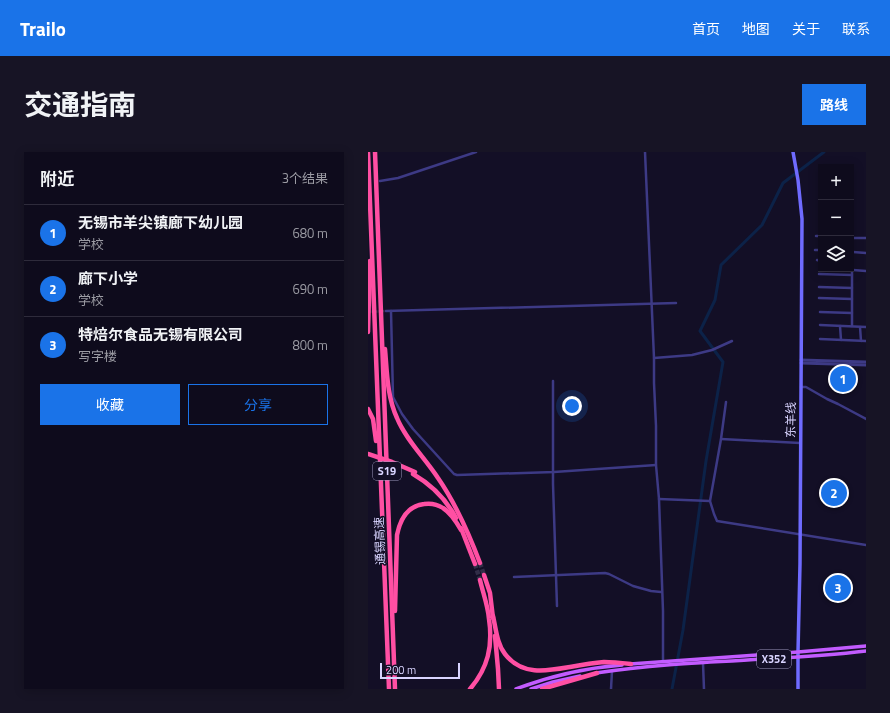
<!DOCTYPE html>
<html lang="zh">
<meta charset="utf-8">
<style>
:root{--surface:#0e0b1c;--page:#171425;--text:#f1f3f6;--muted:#9b9ba3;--line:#2e2b3b;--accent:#1a73e8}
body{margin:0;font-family:"Titillium Web","Noto Sans SC",sans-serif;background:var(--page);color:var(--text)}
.controls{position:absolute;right:12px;top:12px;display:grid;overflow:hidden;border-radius:0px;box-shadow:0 2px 10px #0003}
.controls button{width:36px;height:36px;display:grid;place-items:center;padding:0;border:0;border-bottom:1px solid var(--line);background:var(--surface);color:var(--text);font:20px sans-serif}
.scale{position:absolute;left:12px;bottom:10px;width:80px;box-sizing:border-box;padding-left:4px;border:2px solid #d9d4ff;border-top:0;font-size:11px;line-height:14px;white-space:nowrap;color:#d9d4ff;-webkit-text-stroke:3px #130f26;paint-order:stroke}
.you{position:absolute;left:204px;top:254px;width:14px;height:14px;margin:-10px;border:3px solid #fff;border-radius:50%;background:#1a73e8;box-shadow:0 0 0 6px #1a73e833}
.badge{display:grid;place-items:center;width:26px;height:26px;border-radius:50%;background:var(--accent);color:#fff;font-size:13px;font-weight:700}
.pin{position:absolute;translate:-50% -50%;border:2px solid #fff;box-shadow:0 1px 4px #0006}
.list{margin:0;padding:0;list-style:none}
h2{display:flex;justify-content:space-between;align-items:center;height:52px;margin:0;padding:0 16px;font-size:17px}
h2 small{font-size:13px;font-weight:400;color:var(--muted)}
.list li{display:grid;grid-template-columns:26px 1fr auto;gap:12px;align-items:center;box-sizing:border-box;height:56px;padding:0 16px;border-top:1px solid var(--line)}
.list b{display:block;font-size:15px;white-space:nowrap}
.list p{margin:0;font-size:13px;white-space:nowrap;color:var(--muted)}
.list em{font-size:13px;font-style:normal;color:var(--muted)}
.actions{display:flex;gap:8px;padding:12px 16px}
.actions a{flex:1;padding:9px 0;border:1px solid var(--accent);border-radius:0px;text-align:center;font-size:14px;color:var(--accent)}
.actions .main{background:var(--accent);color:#fff}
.icon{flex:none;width:22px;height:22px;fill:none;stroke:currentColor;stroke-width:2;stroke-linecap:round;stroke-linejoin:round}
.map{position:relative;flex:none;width:498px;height:537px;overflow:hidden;border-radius:0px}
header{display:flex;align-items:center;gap:24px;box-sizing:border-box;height:56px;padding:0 20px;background:var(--accent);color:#fff}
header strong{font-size:19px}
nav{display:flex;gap:22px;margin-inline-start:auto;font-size:14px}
.intro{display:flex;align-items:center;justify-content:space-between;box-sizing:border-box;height:96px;padding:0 24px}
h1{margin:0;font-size:28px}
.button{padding:10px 18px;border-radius:0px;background:var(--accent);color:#fff;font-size:14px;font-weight:700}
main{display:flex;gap:24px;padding:0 24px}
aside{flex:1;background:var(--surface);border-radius:0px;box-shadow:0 2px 10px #0003}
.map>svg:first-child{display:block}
</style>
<header>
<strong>Trailo</strong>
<nav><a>首页</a><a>地图</a><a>关于</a><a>联系</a></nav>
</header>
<div class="intro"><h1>交通指南</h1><a class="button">路线</a></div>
<main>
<aside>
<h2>附近<small>3个结果</small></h2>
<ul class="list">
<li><span class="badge">1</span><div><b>无锡市羊尖镇廊下幼儿园</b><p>学校</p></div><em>680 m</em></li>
<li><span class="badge">2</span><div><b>廊下小学</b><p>学校</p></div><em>690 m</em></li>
<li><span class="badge">3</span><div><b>特焙尔食品无锡有限公司</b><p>写字楼</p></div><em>800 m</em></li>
</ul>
<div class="actions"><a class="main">收藏</a><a>分享</a></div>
</aside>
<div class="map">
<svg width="498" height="537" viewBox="0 0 498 537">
<rect width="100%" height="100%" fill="#130f26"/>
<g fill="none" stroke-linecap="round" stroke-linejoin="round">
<polyline stroke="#0c2248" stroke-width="3" points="304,537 315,478 338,309 355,210 332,179 347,148 353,113 394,73 415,31 456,0"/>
<polyline stroke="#312d47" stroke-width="2.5" stroke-dasharray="2.5 1" stroke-linecap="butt" points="0,160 18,159"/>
<g stroke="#312d47" stroke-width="4.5" stroke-dasharray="4.5 2" stroke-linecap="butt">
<polyline points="112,411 116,423"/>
<polyline points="107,412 112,428"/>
</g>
<g stroke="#3d3a85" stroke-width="2.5">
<polyline points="277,0 286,206 286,231 288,274 288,313 291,347 295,459 295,510"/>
<polyline points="12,29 30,26 108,0"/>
<polyline points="448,84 453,84"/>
<polyline points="483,86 498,86"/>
<polyline points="447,98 453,98"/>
<polyline points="485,100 498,101"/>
<polyline points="449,108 453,109"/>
<polyline points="485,118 498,119"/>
<polyline points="451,122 484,123"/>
<polyline points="451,135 484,136"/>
<polyline points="451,146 484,147"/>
<polyline points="18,159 308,151"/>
<polyline points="23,159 25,245 34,262 45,277 86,322 89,323 186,320 288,313"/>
<polyline points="452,160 484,161"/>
<polyline points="452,173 498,175"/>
<polyline points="472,174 473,188"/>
<polyline points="484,174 484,100"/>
<polyline points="492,175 493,189"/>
<polyline points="452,187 498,189"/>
<polyline points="286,206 324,203 344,198 364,189"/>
<polyline points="185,229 185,332 189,454"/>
<polyline points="433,235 438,235 459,247 470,252 498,267"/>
<polyline points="358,250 353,287 342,349 346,362 349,369 498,393"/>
<polyline points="353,287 432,291"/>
<polyline points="291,347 342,349"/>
<polyline points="146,425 237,421 241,422 265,434 283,439 293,440"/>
<polyline points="335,511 336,537"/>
<polyline points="243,537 244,519"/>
</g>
<g stroke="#3d3a85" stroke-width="3">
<polyline points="433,208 498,210"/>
<polyline points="433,211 498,213"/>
</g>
<polyline stroke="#6f6bff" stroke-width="3.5" points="425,0 430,28 434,67 432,412 430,500 430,537"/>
<g stroke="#c25bff" stroke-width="3.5">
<polyline points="262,512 430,500 498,494"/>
<path d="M 228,521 C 317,507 408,510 498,499"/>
<path d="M 148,537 C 182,524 217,516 254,513"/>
<polyline points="163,537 185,530 212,524"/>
</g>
<g stroke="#ff4fa3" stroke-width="4.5">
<polyline points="0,0 21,537"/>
<polyline points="7,0 27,537"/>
<polyline points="0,180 2,109"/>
<path d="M 17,197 C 19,220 19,244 29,266 C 38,288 57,306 70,326 C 88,352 101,382 112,411"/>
<polyline points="0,257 5,267 8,289"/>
<path d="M 45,322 C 64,333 78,347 88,366"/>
<polyline points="93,376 107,412"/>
<polyline points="116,423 122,441 125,466"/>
<path d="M 27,459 L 29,383 C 32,368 39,354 56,352 C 63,351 69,352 75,356 C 83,361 88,369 93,378"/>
<path d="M 125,464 C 128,477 129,492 137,502 C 154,524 179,519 202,515 C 213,513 225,511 236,510 C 245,510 254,511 263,512"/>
<polyline points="127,484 130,517 131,537"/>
<path d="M 102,537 C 120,516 125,494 121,467 C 120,454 115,441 112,428"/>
<polyline points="174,537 229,521"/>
</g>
<polyline stroke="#ff4fa3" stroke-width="4.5" points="0,302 24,310 47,320"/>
</g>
<g text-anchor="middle" stroke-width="3" stroke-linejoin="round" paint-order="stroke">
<g fill="#130f26" stroke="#9e99be" stroke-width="1">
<rect x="5" y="310" width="28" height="18" rx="3"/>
<rect x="389" y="498" width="34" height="18" rx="3"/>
</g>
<g font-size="11" font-weight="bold" fill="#d9d4ff">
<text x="19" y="323">S19</text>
<text x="406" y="511">X352</text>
</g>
<g font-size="12" fill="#d9d4ff" stroke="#130f26">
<text transform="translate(423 268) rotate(-89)" y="4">东羊线</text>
<text transform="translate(12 389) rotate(-92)" y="4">通锡高速</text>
</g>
</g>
</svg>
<div class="controls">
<button>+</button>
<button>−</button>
<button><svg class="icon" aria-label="layers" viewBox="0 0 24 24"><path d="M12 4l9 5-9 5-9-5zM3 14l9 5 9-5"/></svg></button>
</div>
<div class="scale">200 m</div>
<div class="you"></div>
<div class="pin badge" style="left:475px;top:227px">1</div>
<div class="pin badge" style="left:466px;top:341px">2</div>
<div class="pin badge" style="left:470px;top:436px">3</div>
</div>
</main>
